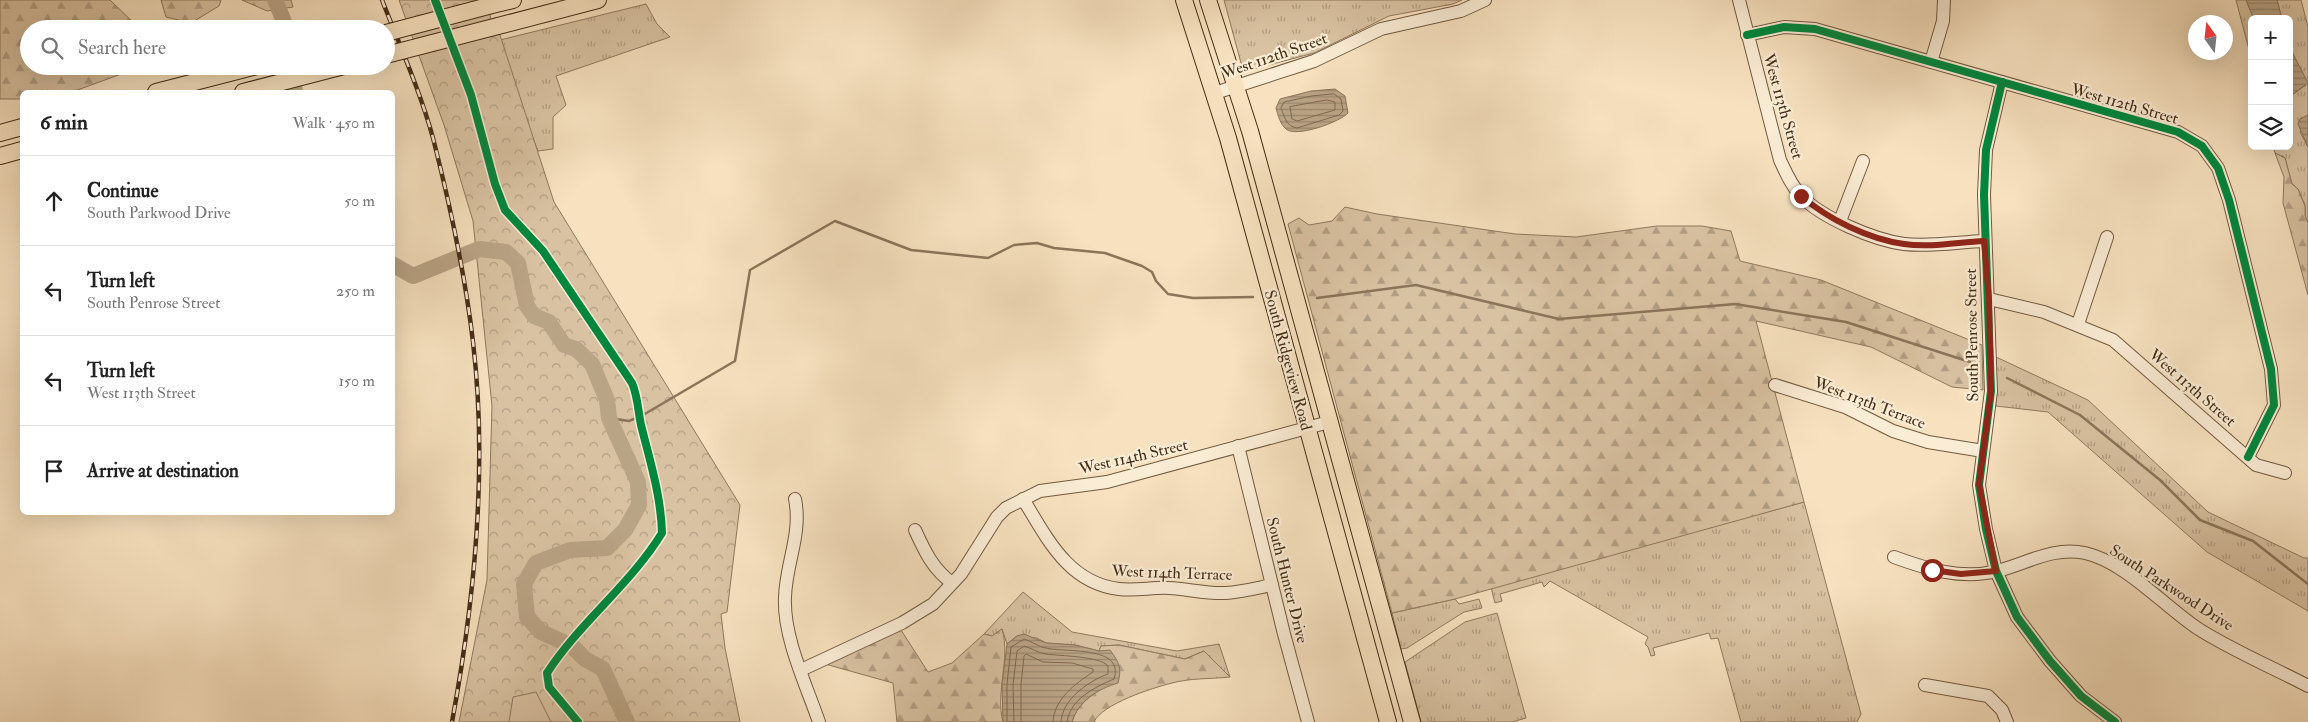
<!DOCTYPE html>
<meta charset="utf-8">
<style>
:root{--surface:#fff;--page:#f6f6f6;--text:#222;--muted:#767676;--line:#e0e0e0}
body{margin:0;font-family:"IM FELL Double Pica",serif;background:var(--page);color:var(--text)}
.controls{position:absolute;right:15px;top:15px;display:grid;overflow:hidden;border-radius:8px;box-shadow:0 5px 20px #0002}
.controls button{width:45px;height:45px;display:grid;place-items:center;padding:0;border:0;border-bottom:1px solid var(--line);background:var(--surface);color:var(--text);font:25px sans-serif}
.compass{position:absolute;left:2188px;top:15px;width:45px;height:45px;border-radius:50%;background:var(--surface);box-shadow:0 5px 20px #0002;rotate:345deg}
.stop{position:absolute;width:15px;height:15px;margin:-11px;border:4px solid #8f2418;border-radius:50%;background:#fff}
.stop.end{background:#8f2418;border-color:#fff;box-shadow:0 1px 5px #0008}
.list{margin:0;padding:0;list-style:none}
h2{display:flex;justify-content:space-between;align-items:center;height:65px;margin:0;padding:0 20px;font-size:21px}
h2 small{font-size:16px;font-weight:400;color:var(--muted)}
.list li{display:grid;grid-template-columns:32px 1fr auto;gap:15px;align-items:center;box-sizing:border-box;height:90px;padding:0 20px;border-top:1px solid var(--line)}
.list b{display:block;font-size:19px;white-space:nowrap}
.list p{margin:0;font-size:16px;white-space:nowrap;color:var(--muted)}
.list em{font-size:16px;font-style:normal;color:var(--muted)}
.icon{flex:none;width:28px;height:28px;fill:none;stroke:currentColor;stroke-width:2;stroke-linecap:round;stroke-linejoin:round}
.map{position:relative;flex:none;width:2308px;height:722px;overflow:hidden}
.search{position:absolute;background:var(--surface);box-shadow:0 5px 20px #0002;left:20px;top:20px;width:375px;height:55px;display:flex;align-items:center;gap:12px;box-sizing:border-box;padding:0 18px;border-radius:28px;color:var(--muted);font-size:19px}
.panel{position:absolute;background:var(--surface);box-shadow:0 5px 20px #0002;left:20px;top:90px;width:375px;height:425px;border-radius:8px}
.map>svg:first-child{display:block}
</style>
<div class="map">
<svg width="2308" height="722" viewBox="0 0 2308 722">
<defs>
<pattern id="grass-tufts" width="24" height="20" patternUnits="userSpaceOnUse" patternTransform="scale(1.25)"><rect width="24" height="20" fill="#d9c2a2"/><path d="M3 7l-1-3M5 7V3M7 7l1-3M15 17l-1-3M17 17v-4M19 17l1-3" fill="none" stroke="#b29e83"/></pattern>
<pattern id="forest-firs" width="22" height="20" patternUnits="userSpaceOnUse" patternTransform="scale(1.25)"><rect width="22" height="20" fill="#d9c2a2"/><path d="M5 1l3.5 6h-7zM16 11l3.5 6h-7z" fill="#b29e83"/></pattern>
<pattern id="park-crowns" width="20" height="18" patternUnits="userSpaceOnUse" patternTransform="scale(1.25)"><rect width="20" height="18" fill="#d9c2a2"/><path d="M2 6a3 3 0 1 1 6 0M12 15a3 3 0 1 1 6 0" fill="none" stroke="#b29e83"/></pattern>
<pattern id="water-rules" width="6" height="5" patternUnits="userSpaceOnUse" patternTransform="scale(1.25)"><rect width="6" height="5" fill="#baa486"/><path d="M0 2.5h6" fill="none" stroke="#99866d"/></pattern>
</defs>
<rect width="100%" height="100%" fill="#f7e1bf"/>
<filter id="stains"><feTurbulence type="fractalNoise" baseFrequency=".004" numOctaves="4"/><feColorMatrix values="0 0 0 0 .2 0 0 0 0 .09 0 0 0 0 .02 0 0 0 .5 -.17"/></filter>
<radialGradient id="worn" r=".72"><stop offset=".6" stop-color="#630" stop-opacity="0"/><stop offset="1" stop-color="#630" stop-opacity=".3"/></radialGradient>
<g fill="url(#grass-tufts)" stroke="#8f785c">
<polygon points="1224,0 1462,0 1453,4 1389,16 1314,53 1250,70 1241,63"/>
<polygon points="2236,0 2246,0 2254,19 2252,19 2252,61"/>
<polygon points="2277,0 2301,0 2308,27 2308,115 2300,132 2308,147 2308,223 2305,215 2305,205 2298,189 2292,184 2285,158 2275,153 2273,146 2289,146 2289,97 2306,85 2289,46 2289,19 2282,19"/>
<polygon points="646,4 657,24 670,37 556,76 566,105 553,117 553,149 538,151 519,106 427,58"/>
<polygon points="1996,357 2088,400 2208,512 2304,558 2308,558 2308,611 2207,552 2048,412 1996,406"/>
<polygon points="1804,502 1861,714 1857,722 1741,722 1718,638 1711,639 1709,633 1653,648 1655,655 1651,656 1648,647 1645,644 1648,637 1550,581 1544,587 1542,582 1500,594 1502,601 1495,603 1491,587"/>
<polygon points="1023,592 1072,632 1177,651 1219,644 1230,677 1204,651 1185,659 1119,645 1101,646 1099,651 1075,645 1046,643 1037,638 1017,636 1007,644 1002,629 992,636 984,634"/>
<polygon points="1455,599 1459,604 1479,599 1482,608 1464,612 1407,648 1401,649 1392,613"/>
<polygon points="1497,613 1526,718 1512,722 1421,722 1405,662 1465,622"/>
</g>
<g fill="url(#forest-firs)" stroke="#8f785c">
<polygon points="0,0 110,0 140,29 29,29 29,66 135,66 132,70 72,92 22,92 22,99 0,99"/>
<polygon points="161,0 221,0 219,6 191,23 166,17"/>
<polygon points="242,0 291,0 293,7 267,11"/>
<polygon points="2275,153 2285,158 2292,184 2298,189 2305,206 2305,215 2308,223 2308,295 2283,203 2284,177"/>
<polygon points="1345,207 1377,214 1515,234 1576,237 1657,226 1702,226 1731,231 1740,261 1821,280 1982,345 1983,390 1952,387 1871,347 1756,321 1804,502 1455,599 1392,613 1288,224 1299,218 1309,225 1332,221"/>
<path d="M 1002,629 C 1011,659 995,692 1003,722 L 897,722 L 893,683 L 825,664 L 901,630 L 928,672 L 952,663 L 984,634 L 992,636 Z"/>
<path d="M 1119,645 L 1185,659 L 1204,651 L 1230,677 C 1211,679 1190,678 1172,683 C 1152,688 1102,704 1094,722 L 1072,722 C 1076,706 1090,696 1104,687 L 1110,651 L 1099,651 L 1101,646 Z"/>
</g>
<polygon fill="url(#park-crowns)" stroke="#8f785c" points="399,0 515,0 488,7 493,27 499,32 554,202 740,505 727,612 721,614 725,648 740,722 459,722 487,580 492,406 473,221 444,125"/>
<polygon fill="#d9c2a2" stroke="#8f785c" points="536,692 551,722 509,722 513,697"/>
<g fill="url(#water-rules)" stroke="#8b7459">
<polygon points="2246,0 2277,0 2282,19 2254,19"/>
<polygon points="2289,46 2308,83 2289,97"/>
<path d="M 1335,89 L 1345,96 L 1348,113 C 1340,122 1296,138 1286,129 C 1280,124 1278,115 1276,108 L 1280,99 L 1311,91 Z"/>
<polygon points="2308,115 2308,147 2298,124 2300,119"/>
<path d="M 1024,634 L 1046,643 L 1075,645 L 1099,651 L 1110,650 C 1119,662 1122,668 1118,683 C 1098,689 1078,701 1072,722 L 1003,722 L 1002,684 L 1007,644 L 1017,636 Z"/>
</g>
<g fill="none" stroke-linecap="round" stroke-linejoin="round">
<g stroke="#80684e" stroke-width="1">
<path d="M 1334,94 L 1341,99 L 1343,111 L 1339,115 L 1297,128 C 1286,126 1285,118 1281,108 L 1284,102 L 1312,96 Z"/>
<polygon points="1327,100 1335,102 1335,110 1297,121 1292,119 1290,107"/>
<path d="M 1007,722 L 1007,684 L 1011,647 L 1024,639 C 1031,641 1039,647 1046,648 C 1065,653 1125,645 1114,679 C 1095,687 1070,699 1067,722"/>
<path d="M 1014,722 L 1013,685 L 1017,651 L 1024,646 C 1031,648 1038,653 1046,654 C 1059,656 1100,656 1108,666 L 1108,674 C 1089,681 1062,699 1061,722"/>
<path d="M 1021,722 L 1021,685 L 1024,656 L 1026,654 L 1043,662 L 1072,663 L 1093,669 L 1093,672 C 1075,684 1054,699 1053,722"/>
</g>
<g stroke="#8b7459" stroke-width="2.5">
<polyline points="1317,298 1416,285 1559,319 1735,304 1846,322 1970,362"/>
<polyline points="2007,378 2080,415 2160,480 2200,520 2253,541 2308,584"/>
<polyline points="609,418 629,421 643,415 735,361 750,270 835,221 911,250 988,258 1014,245 1037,243 1054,248 1105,253 1142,266 1152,272 1156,281 1168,294 1193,298 1253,297"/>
</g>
<g stroke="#baa486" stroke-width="16">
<polyline points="275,0 283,19 285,29"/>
<polyline points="291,66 295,92"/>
<polyline points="392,264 413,276 479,249 506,252 518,263 527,306 534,316 549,322 564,345 576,349 592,364 607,400 609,418 638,482 639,505 625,530 607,548 570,550 536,563 524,584 527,617 541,632 572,646 585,659 603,669 627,722"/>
</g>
<g stroke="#725a40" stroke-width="14">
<g id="minor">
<path d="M 1739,0 L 1780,160 C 1786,173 1791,185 1801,196 C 1822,218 1874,240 1904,244 C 1930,247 1959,242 1984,241"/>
<polyline points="1747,35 1784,27 1815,29 2178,132 2202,146 2218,168 2229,200 2271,369 2274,405 2248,457"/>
<polyline points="1931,62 1943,21 1944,0"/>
<polyline points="2002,82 1986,150 1984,195 1991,391 1979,485 1986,529 1996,571 2017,617 2050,661 2081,696 2115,722"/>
<polyline points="1215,93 1314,61 1381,29 1461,11 1485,0"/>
<polyline points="1840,221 1863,161"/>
<polyline points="1989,299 2044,312 2113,340 2256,465 2285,473"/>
<polyline points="2078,324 2107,237"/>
<polyline points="1775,385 1845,407 1893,431 1928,442 1983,451"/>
<polyline points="1238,446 1284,634 1308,722"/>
<path d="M 795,499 C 802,534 786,563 785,597 C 783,637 806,684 819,722"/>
<path d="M 1023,499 C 1047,538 1068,583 1119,589 C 1136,591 1153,587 1169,588 C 1188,589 1207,594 1226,593 C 1242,592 1257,588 1272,585"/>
<path d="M 915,530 C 925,552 933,569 952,583"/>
<path d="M 1894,557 C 1927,569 1961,580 1997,571 C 2026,564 2053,546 2085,553 C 2125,562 2163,605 2197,628 C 2231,650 2272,667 2308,686"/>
<polyline points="801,670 902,623 933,604 961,574 997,517 1006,508 1040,491 1107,482 1329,422"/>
<polyline points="1925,685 1988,696 2002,710 2007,722"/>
</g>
</g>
<g stroke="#452d16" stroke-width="18">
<g id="major">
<polyline points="1184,0 1228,138 1388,722"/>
<polyline points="1208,0 1250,131 1412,722"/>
<polyline points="492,5 513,0"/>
<polyline points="498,26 598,0"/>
<polyline points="156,92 257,66"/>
<polyline points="243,92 344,66"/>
<polyline points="0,133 22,127"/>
<polyline points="0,156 22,150"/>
</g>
</g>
<use href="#minor" stroke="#faecd5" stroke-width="12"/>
<use href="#major" stroke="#f7e1bf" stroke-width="16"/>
<g stroke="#452d16" stroke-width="4.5">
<path id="rail" d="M 382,0 C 400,46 420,91 433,138 C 450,205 465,273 473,342 C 488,468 475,598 452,722"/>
</g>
<use href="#rail" stroke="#faecd5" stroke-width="2.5" stroke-dasharray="8" stroke-linecap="butt"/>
<g stroke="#452d16" stroke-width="18" stroke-linecap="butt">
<g id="major-bridge">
<polyline points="386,33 492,5"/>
<polyline points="386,55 498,26"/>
</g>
</g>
<use href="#major-bridge" stroke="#f7e1bf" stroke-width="16"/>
<g stroke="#faecd5" stroke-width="11">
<g id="cycleway">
<path d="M 435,0 L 471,95 L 495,184 L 505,210 L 543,251 L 632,383 C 638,397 638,411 641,425 C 650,461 661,496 662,533 C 630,585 580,622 547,673 L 549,687 L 578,722"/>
<polyline points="1747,35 1784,27 1815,29 2178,132 2202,146 2218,168 2229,200 2271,369 2274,405 2248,457"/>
<polyline points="2002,82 1986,150 1984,195 1991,391 1979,485 1986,529 1996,571 2017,617 2050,661 2081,696 2115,722"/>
</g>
</g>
<use href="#cycleway" stroke="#00873e" stroke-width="8"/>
</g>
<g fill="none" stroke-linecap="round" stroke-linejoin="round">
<path stroke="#8f2418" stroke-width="6" d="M 1801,196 C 1828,219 1868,239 1904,244 C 1930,248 1959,242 1984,241 L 1989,299 L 1991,391 L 1979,484 L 1996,571 L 1961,574 L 1932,570"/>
</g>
<g text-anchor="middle" stroke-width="4.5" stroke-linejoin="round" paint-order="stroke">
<g font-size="16" fill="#452d16" stroke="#faecd5">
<text transform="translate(1274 55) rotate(-19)" y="6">West 112th Street</text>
<text transform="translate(2125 103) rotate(16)" y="6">West 112th Street</text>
<text transform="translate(1784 106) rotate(74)" y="6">West 113th Street</text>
<text transform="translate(1971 335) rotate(-91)" y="6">South Penrose Street</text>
<text transform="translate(1289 360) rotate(75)" y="6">South Ridgeview Road</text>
<text transform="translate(2193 387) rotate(41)" y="6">West 113th Street</text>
<text transform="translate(1870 402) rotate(21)" y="6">West 113th Terrace</text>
<text transform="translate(1133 456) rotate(-13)" y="6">West 114th Street</text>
<text transform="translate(1172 572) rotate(2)" y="6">West 114th Terrace</text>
<text transform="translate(1288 580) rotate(76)" y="6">South Hunter Drive</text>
<text transform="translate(2172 587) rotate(33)" y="6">South Parkwood Drive</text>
</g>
</g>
<rect width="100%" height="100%" filter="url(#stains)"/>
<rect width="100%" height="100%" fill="url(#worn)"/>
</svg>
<div class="controls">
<button>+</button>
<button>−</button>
<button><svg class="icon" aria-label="layers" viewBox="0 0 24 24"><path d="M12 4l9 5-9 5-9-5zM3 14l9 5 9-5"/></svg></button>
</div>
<svg class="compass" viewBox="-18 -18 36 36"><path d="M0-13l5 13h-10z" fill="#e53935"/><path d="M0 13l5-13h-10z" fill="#767676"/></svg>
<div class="stop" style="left:1932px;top:570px"></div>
<div class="stop end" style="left:1801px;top:196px"></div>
<div class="search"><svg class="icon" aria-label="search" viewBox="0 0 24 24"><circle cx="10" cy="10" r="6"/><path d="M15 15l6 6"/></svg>Search here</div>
<section class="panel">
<h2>6 min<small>Walk · 450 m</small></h2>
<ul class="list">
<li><svg class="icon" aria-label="ahead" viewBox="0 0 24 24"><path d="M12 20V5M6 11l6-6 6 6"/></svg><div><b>Continue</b><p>South Parkwood Drive</p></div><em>50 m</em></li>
<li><svg class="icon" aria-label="left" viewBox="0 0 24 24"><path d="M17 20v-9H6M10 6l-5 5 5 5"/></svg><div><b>Turn left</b><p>South Penrose Street</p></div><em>250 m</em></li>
<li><svg class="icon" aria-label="left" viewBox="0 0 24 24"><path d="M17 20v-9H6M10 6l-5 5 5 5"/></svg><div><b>Turn left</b><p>West 113th Street</p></div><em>150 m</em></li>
<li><svg class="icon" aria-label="arrive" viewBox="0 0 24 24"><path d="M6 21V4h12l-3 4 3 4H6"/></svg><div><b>Arrive at destination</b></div></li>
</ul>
</section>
</div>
